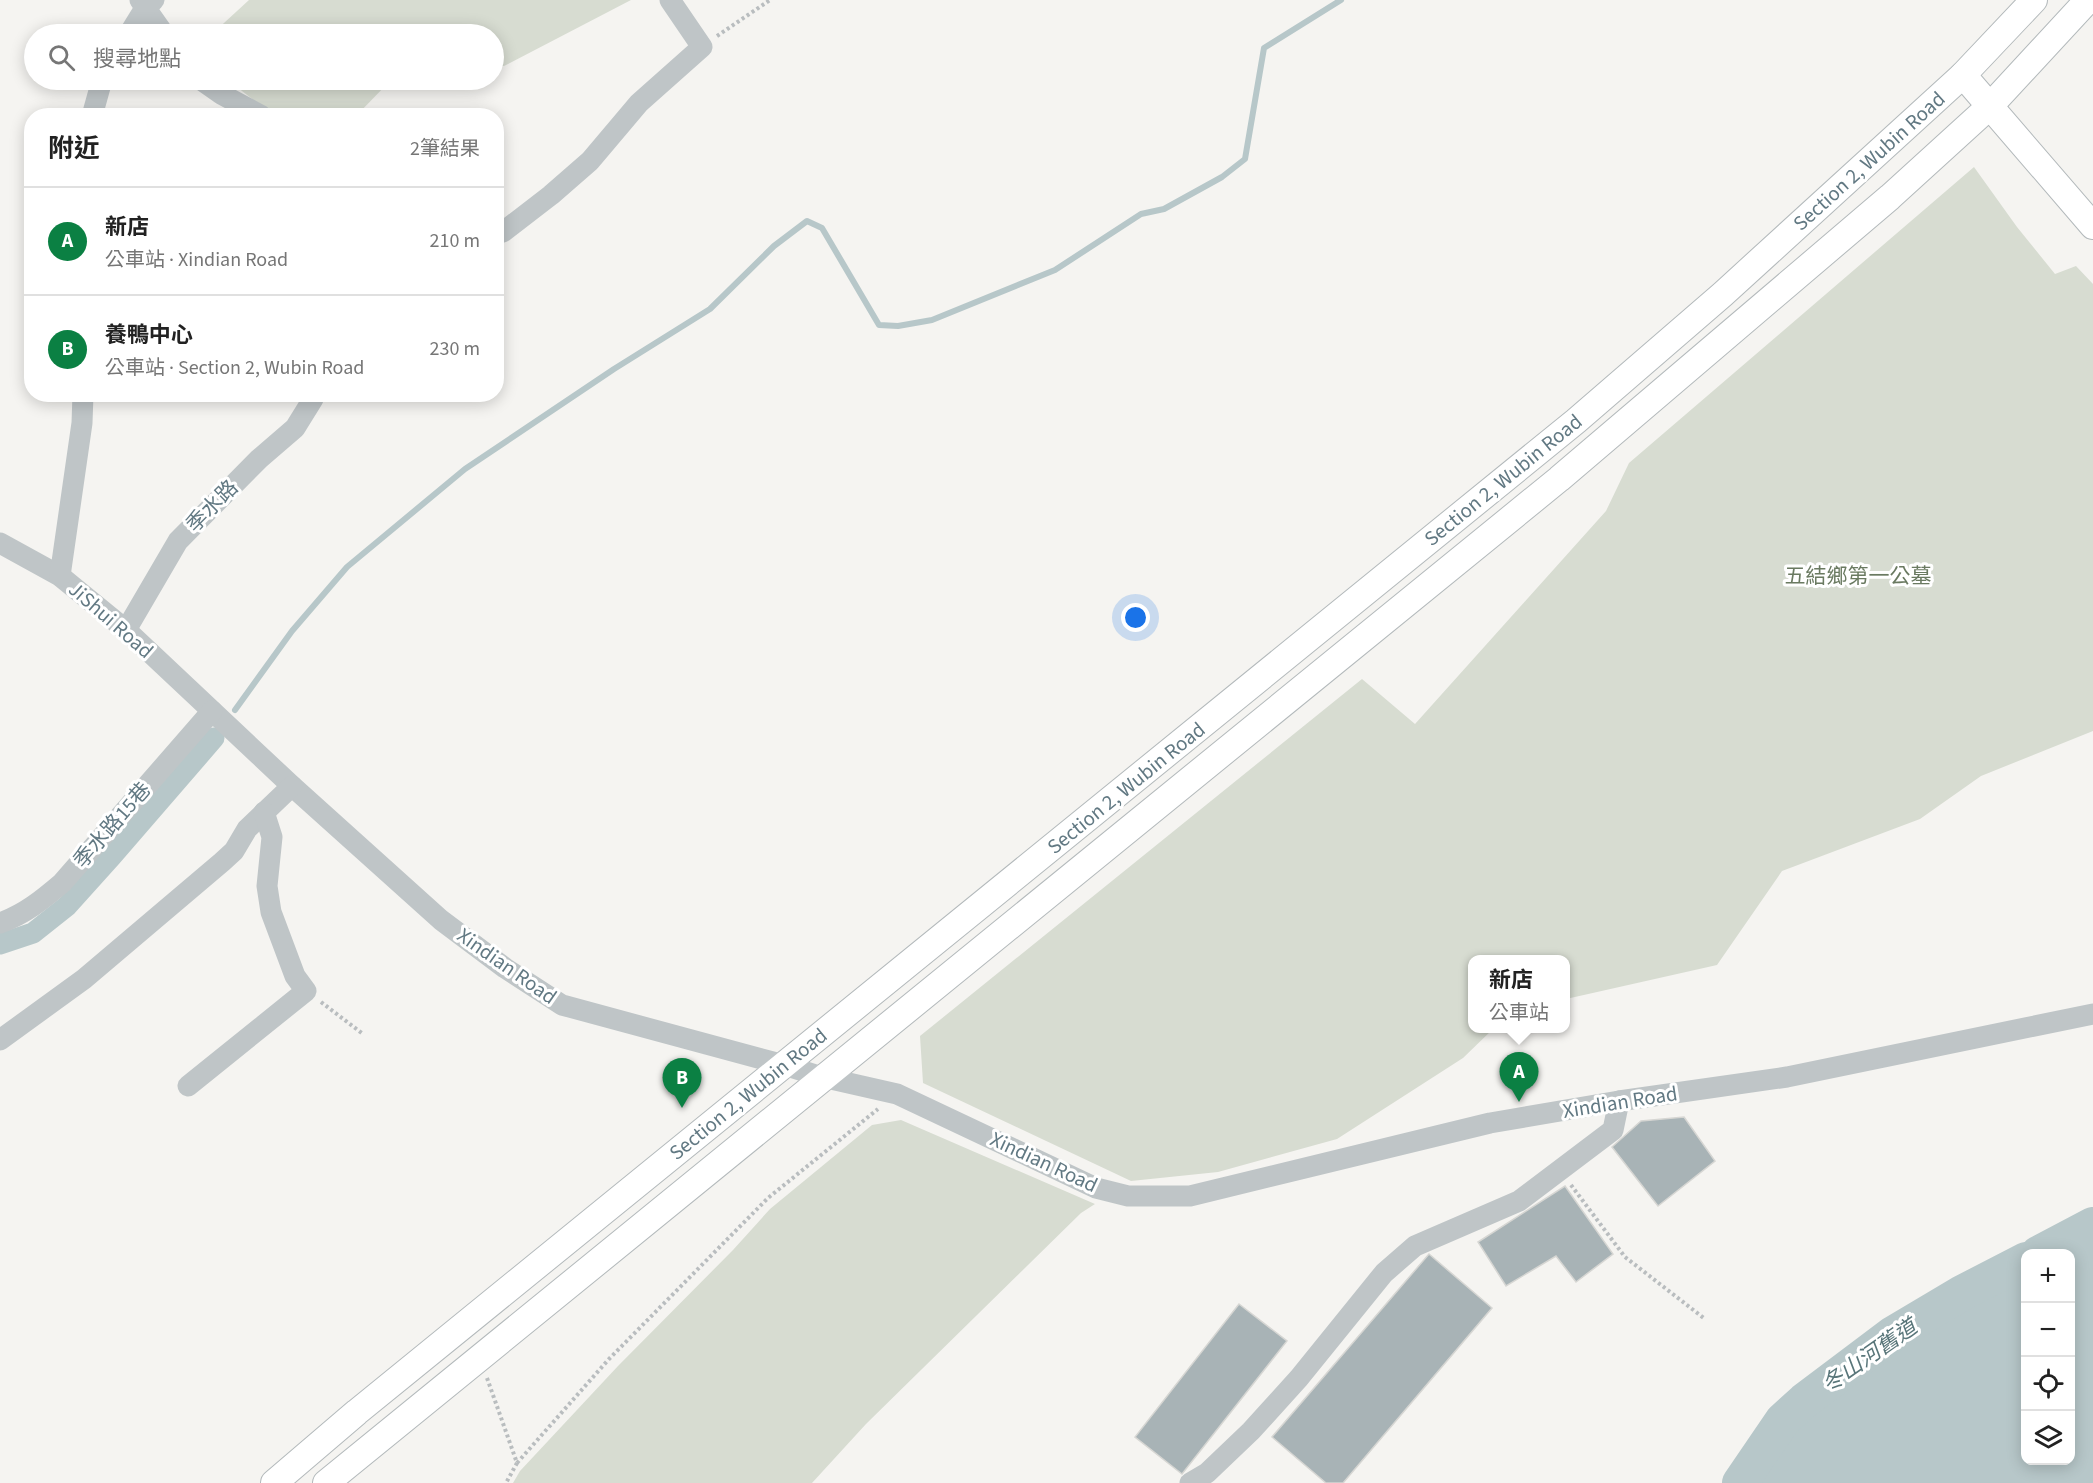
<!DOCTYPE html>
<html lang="zh-TW">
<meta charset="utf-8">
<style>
:root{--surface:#fff;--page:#f6f6f6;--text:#222;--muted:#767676;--line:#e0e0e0;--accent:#0b8043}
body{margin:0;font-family:"Source Sans 3","Noto Sans TC",sans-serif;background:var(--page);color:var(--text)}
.controls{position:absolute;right:18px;bottom:18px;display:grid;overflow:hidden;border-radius:12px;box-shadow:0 3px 15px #0003}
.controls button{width:54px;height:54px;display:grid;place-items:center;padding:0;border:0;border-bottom:2px solid var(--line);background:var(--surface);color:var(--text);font:30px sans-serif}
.you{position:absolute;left:1136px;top:618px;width:21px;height:21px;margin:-15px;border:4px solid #fff;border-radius:50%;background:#1a73e8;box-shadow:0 0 0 9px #1a73e833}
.badge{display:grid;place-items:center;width:39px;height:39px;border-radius:50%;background:var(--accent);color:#fff;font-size:20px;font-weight:700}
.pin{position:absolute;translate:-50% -50px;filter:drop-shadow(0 2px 3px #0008)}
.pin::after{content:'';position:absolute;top:32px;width:21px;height:18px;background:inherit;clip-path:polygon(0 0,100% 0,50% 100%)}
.popup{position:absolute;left:1468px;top:955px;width:102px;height:78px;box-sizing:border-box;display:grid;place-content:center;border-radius:12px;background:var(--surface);filter:drop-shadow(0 2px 4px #0005);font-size:20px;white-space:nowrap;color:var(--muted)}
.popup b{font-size:22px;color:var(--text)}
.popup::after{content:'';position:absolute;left:50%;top:100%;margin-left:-12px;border:12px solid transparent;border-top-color:var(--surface)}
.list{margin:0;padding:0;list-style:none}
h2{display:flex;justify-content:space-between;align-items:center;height:78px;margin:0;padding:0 24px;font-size:26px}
h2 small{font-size:20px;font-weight:400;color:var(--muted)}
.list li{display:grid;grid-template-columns:39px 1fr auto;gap:18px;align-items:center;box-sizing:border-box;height:108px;padding:0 24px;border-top:2px solid var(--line)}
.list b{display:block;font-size:22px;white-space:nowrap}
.list p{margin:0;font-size:20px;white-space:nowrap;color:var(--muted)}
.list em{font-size:20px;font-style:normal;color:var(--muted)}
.icon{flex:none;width:33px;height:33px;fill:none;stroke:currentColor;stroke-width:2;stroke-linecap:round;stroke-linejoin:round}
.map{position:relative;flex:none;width:2093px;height:1483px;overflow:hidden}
.search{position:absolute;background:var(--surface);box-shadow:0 3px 15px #0003;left:24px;top:24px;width:480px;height:66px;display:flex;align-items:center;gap:15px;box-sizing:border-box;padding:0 21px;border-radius:33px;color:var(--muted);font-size:22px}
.panel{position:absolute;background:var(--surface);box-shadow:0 3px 15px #0003;left:24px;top:108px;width:480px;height:294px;border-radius:24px}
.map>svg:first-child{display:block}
</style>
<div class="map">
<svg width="2093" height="1483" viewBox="0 0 2093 1483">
<rect width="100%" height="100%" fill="#f5f4f1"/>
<g fill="#d7dcd1">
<polygon points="249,0 631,0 504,66 494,65 494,34 212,34"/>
<polygon points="228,80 391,80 356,116 296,115 261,106"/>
<polygon points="1974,167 2017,227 2055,274 2076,266 2093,284 2093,731 1981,776 1920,819 1782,871 1717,965 1566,999 1565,960 1472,960 1472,1028 1493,1029 1463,1058 1337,1139 1218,1172 1131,1181 923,1083 920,1036 1362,679 1415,724 1606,511 1629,463"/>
<polygon points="901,1120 1095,1204 1081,1213 866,1424 812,1483 513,1483 520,1471 618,1366 733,1250 770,1209 872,1125"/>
</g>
<polygon fill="#b7c7c9" points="2093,1226 2093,1483 1741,1483 1783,1421 1804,1401 1893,1334 1962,1293 2025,1261 2026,1460 2070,1460 2070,1254 2040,1253"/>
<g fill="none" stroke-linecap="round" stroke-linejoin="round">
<polyline stroke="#b7c7c9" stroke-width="6" points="235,710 292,631 347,567 465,469 614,369 710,309 774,246 807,221 822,228 879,325 898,326 932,320 1055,270 1141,214 1164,209 1222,177 1245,159 1264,48 1341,0"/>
<polyline stroke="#b7c7c9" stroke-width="21" points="0,944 33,933 67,906 112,856 214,738"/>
<g stroke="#b7c7c9" stroke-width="36">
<polyline points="2038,1254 2093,1225"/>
<polyline points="1740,1483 1783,1420 1804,1401 1893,1334 1962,1293 2026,1260"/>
</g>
</g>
<g fill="#a8b3b6" stroke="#d6d6d3" stroke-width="1.5">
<polygon points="1684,1117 1715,1161 1658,1206 1612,1147 1641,1121"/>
<polygon points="1565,1186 1613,1254 1576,1282 1556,1256 1506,1286 1478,1242"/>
<polygon points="1429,1254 1492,1308 1343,1483 1326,1483 1272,1437"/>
<polygon points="1239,1304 1287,1341 1182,1474 1135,1437"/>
</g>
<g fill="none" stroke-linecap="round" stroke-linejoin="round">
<g stroke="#b3b9bb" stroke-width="28">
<g id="major">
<polyline points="1963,75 2093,226"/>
<polyline points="274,1483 357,1412 1576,421 1723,294 1963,75 2034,0"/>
<polyline points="326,1483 1559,479 1890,197 1990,106 2088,0"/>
</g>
</g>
<g stroke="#b9bdbf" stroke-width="4" stroke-dasharray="3 3" stroke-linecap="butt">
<polyline points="717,36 770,0"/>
<polyline points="321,1002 363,1034"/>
<polyline points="1571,1185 1625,1257 1705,1319"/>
<polyline points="487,1378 517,1463 506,1483"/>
<polyline points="517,1463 609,1359 768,1198 878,1109"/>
</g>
<g stroke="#bfc5c7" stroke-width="21">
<polyline points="140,0 164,34"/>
<polyline points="129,34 145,8 154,0"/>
<polyline points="201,80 221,94 262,116"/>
<polyline points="92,116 102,80"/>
<polyline points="496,233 503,232 551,195 590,161 639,103 702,47 670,0"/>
<polyline points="0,543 60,576 126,630 292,786 441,920 505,968 562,1005 784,1065 822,1077 897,1094 1096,1188 1128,1196 1190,1196 1490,1123 1619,1101 1787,1077 2093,1014"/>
<polyline points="60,576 82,423 83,394"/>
<polyline points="126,630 178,541 259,459 295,428 313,399 314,394"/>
<path d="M 0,923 C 25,914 42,900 62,883 L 212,711"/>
<polyline points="0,1040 84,979 222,862 234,851 247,829 292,786"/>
<polyline points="188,1086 306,991 295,976 271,912 267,886 272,837 264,812"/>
<polyline points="1190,1483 1207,1473 1251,1431 1299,1378 1384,1273 1415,1246 1519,1201 1613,1130 1619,1101"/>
</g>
<use href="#major" stroke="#fff" stroke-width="26"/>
</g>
<g text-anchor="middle" stroke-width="6" stroke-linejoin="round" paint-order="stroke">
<g font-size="21" fill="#627983" stroke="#fff">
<text transform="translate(1869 161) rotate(-42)" y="7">Section 2, Wubin Road</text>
<text transform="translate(1503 480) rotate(-39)" y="7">Section 2, Wubin Road</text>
<text transform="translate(212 506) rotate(-45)" y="7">季水路</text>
<text transform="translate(111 620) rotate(41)" y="7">JiShui Road</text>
<text transform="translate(1126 788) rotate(-39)" y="7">Section 2, Wubin Road</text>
<text transform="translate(112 825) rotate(-49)" y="7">季水路15巷</text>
<text transform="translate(507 966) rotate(35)" y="7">Xindian Road</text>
<text transform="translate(748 1094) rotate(-39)" y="7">Section 2, Wubin Road</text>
<text transform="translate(1620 1102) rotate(-9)" y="7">Xindian Road</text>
<text transform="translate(1044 1162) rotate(25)" y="7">Xindian Road</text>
</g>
<g font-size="21" fill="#6a7a61" stroke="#fff">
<text x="1858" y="583">五結鄉第一公墓</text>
</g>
<g font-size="22" font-style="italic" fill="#59767a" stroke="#fff">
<text transform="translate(1869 1355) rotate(-35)" y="8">冬山河舊道</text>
</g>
</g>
</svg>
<div class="controls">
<button>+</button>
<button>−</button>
<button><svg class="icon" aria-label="locate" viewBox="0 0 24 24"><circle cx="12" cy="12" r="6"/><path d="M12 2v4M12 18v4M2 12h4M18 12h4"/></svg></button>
<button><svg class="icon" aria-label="layers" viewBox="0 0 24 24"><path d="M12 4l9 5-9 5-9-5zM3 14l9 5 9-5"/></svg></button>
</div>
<div class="you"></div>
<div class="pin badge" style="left:1519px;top:1102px">A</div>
<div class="popup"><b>新店</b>公車站</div>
<div class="pin badge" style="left:682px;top:1108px">B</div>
<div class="search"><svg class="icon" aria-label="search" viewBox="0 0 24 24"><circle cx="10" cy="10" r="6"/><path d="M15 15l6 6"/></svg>搜尋地點</div>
<section class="panel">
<h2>附近<small>2筆結果</small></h2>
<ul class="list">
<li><span class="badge">A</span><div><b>新店</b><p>公車站 · Xindian Road</p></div><em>210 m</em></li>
<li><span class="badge">B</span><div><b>養鴨中心</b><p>公車站 · Section 2, Wubin Road</p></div><em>230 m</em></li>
</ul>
</section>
</div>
